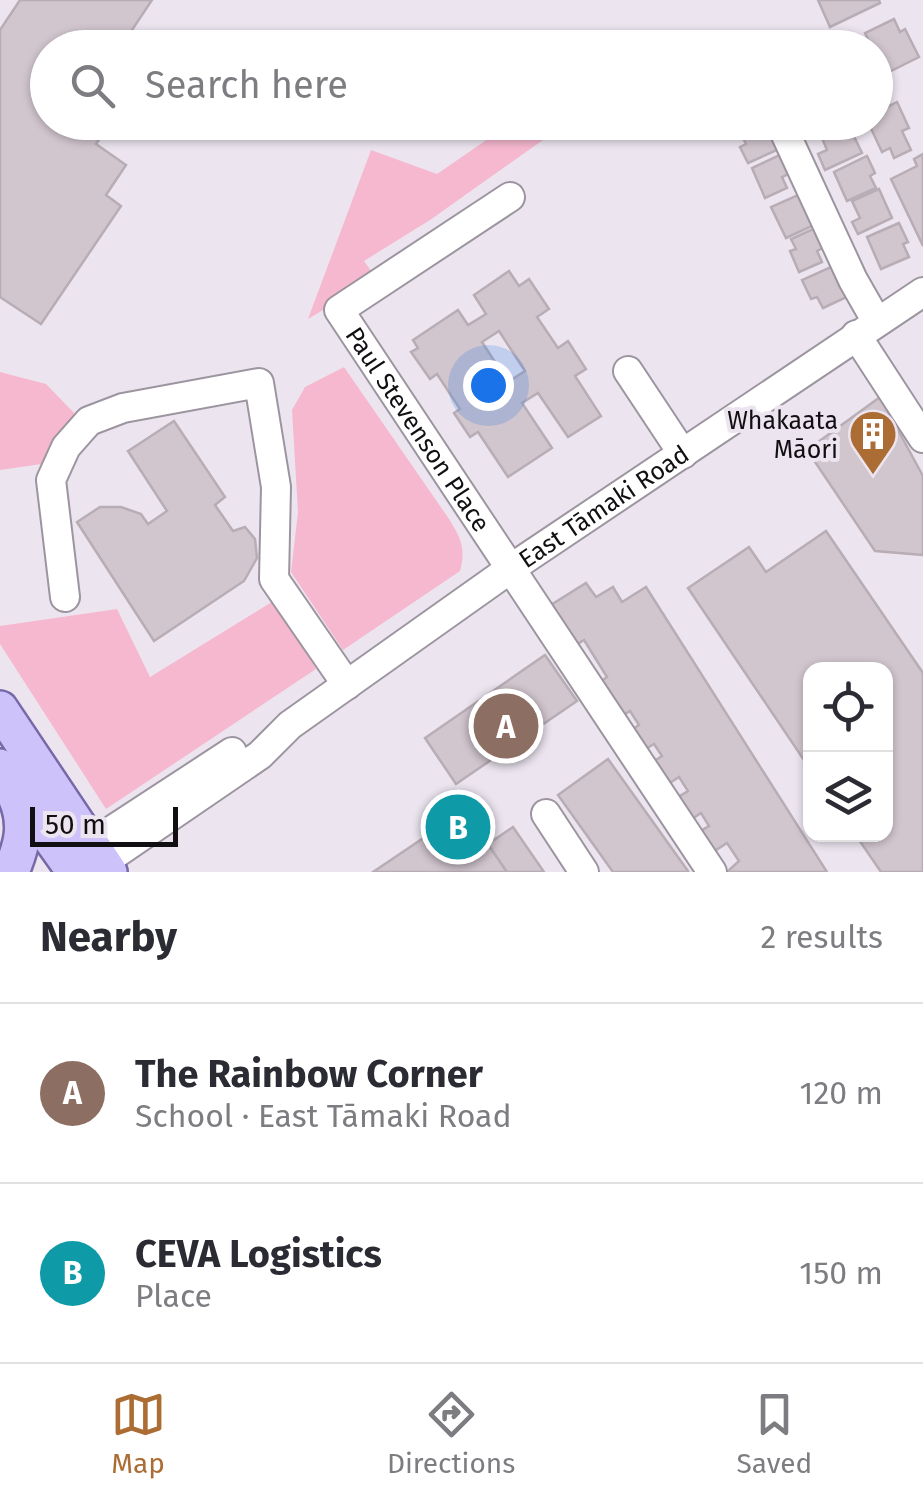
<!DOCTYPE html>
<meta charset="utf-8">
<style>
:root{--surface:#fff;--page:#f2f2f3;--text:#2b2b33;--muted:#7c7c81;--line:#e1e1e2;--accent:#ac6d34}
body{margin:0;font-family:"Fira Sans",sans-serif;background:var(--page);color:var(--text)}
.controls{position:absolute;right:30px;bottom:30px;display:grid;overflow:hidden;border-radius:20px;box-shadow:0 2px 8px #0004}
.controls button{width:90px;height:90px;display:grid;place-items:center;padding:0;border:0;border-bottom:2px solid var(--line);background:var(--surface);color:var(--text);font:50px sans-serif}
.scale{position:absolute;left:30px;bottom:25px;width:148px;box-sizing:border-box;padding-left:10px;border:5px solid #120f13;border-top:0;font-size:28px;line-height:35px;white-space:nowrap;color:#120f13;-webkit-text-stroke:8px #ece5f0;paint-order:stroke}
.you{position:absolute;left:488px;top:385px;width:35px;height:35px;margin:-25px;border:8px solid #fff;border-radius:50%;background:#1a73e8;box-shadow:0 0 0 15px #1a73e833}
.badge{display:grid;place-items:center;width:65px;height:65px;border-radius:50%;background:var(--accent);color:#fff;font-size:32px;font-weight:700}
.pin{position:absolute;translate:-50% -50%;border:5px solid #fff;box-shadow:0 2px 10px #0006}
.list{margin:0;padding:0;list-style:none}
h2{display:flex;justify-content:space-between;align-items:center;height:130px;margin:0;padding:0 40px;font-size:42px}
h2 small{font-size:32px;font-weight:400;color:var(--muted)}
.list li{display:grid;grid-template-columns:65px 1fr auto;gap:30px;align-items:center;box-sizing:border-box;height:180px;padding:0 40px;border-top:2px solid var(--line)}
.list b{display:block;font-size:38px;white-space:nowrap}
.list p{margin:0;font-size:32px;white-space:nowrap;color:var(--muted)}
.list em{font-size:32px;font-style:normal;color:var(--muted)}
.icon{flex:none;width:55px;height:55px;fill:none;stroke:currentColor;stroke-width:2;stroke-linecap:round;stroke-linejoin:round}
.map{position:relative;flex:none;width:923px;height:872px;overflow:hidden}
.search{position:absolute;background:var(--surface);box-shadow:0 2px 8px #0004;left:30px;right:30px;top:30px;height:110px;display:flex;align-items:center;gap:25px;box-sizing:border-box;padding:0 35px;border-radius:55px;color:var(--muted);font-size:38px}
.sheet{height:490px;background:var(--surface)}
nav{display:flex;justify-content:space-around;align-items:center;box-sizing:border-box;height:140px;border-top:2px solid var(--line);background:var(--surface);font-size:28px;color:var(--muted)}
nav a{display:grid;justify-items:center;gap:5px}
nav .on{color:var(--accent)}
.map>svg:first-child{display:block}
</style>
<div class="map">
<svg width="923" height="872" viewBox="0 0 923 872">
<rect width="100%" height="100%" fill="#ece5f0"/>
<g fill="#f6b8ce">
<polygon points="511,123 567,123 430,220 364,261 376,278 308,319 371,150 437,174"/>
<path d="M 344,367 L 449,519 C 461,538 466,549 460,571 L 343,650 L 291,572 L 298,512 L 292,410 L 305,387 Z"/>
<polygon points="0,372 46,384 77,416 49,463 0,470"/>
<polygon points="275,600 316,669 106,809 0,644 0,626 117,609 150,677"/>
</g>
<g fill="#d1c5ce" stroke="#b8adb5" stroke-width="2.5" fill-rule="evenodd">
<polygon points="20,0 152,0 120,48 48,48 48,122 111,122 96,144 126,165 106,195 121,206 41,324 0,297 0,30"/>
<polygon points="818,0 879,0 880,3 830,27"/>
<polygon points="894,19 900,32 905,29 919,57 885,74 876,48 872,48 865,33"/>
<polygon points="878,89 887,107 897,102 909,128 902,131 911,150 894,158 890,148 882,152 868,122 876,122"/>
<polygon points="760,122 770,122 779,149 748,163 740,147 746,144 740,132"/>
<polygon points="843,122 847,122 862,153 825,170 818,154 827,150 820,133"/>
<polygon points="788,151 797,170 782,177 787,188 765,198 752,168"/>
<polygon points="923,154 923,246 891,179 917,166 914,159"/>
<polygon points="867,156 875,173 870,176 876,188 847,201 834,172"/>
<polygon points="879,189 892,218 858,234 852,222 860,218 852,201"/>
<polygon points="807,191 814,225 786,238 771,207"/>
<polygon points="899,223 908,242 903,244 909,257 881,269 867,237"/>
<polygon points="822,225 831,244 817,251 822,262 799,272 790,251 796,249 791,239"/>
<polygon points="833,266 851,295 823,308 817,297 811,299 802,280"/>
<path d="M 509,271 L 519,286 L 529,279 L 549,309 L 537,317 L 558,348 L 568,341 L 586,369 L 575,376 L 601,416 L 568,437 L 538,393 L 522,403 L 552,448 L 508,477 L 478,432 L 470,437 L 454,413 L 460,409 L 437,374 L 430,379 L 411,352 L 418,348 L 413,340 L 458,310 L 468,325 L 486,314 L 474,295 ZM 499,331 L 525,371 L 508,382 L 482,342 Z"/>
<polygon points="880,397 923,476 923,555 875,551 807,450"/>
<polygon points="174,421 225,497 215,505 233,531 245,527 255,539 257,558 244,581 154,641 77,522 100,507 121,507 141,514 148,524 167,511 128,451"/>
<polygon points="826,531 923,673 923,872 881,872 855,834 886,834 886,669 810,669 810,769 688,588 749,547 766,572"/>
<polygon points="586,583 596,597 613,587 622,602 646,587 827,872 727,872 739,861 727,843 710,854 697,833 709,826 701,813 689,821 675,799 688,791 679,777 662,788 648,765 662,756 654,744 639,753 627,733 639,725 630,711 614,721 593,687 607,677 584,640 568,650 543,610"/>
<polygon points="545,655 577,701 456,784 425,738"/>
<polygon points="608,759 688,871 686,872 613,872 558,795"/>
<polygon points="465,810 507,872 373,872"/>
<polygon points="513,827 544,872 507,872 488,844"/>
</g>
<g fill="none" stroke-linecap="round" stroke-linejoin="round">
<g stroke="#9c95a0" stroke-width="32">
<g id="minor">
<polyline points="780,122 853,280 877,322"/>
<path id="s1" d="M 510,197 L 339,310 L 712,872"/>
<polyline points="856,335 923,438"/>
<polyline points="628,371 683,454"/>
<polyline points="65,597 51,480 66,447 89,421 123,408 259,383 276,487 274,579 347,685"/>
<polyline points="546,814 584,872"/>
<polyline points="76,854 232,752"/>
<path id="s2" d="M 89,872 L 260,755 L 290,725 L 510,569 L 923,292"/>
</g>
</g>
<g stroke="#7769a8" stroke-width="40">
<g id="major">
<polyline points="0,709 109,872"/>
<polyline points="0,767 75,872"/>
<path d="M 11,872 C 22,845 28,825 16,797"/>
</g>
</g>
<use href="#minor" stroke="#fff" stroke-width="28"/>
<use href="#major" stroke="#cec2fb" stroke-width="35"/>
</g>
<defs>
<g id="building-pin" transform="scale(2.5)"><path d="M0 17L-7.5 6A9.5 9.5 0 1 1 7.5 6Z" fill="#ac6d34" stroke="#ece5f0"/><path d="M-4-6H4V6H1V3H-1V6H-4ZM-2.5-4.3h1.7v1.8h-1.7ZM.8-4.3h1.7v1.8H.8ZM-2.5-1h1.7V.8h-1.7ZM.8-1h1.7V.8H.8Z" fill="#fff"/></g>
</defs>
<g fill-rule="evenodd">
<use href="#building-pin" x="873" y="434"/>
</g>
<g text-anchor="middle" stroke-width="8" stroke-linejoin="round" paint-order="stroke">
<g font-size="25" fill="#120f13" stroke="#ece5f0" text-anchor="end">
<text x="838" y="429">Whakaata<tspan x="838" dy="29">Māori</tspan></text>
</g>
<g font-size="25" fill="#120f13" stroke="#ece5f0">
<text dy="9" stroke="none"><textPath href="#s1" startOffset="348">Paul Stevenson Place</textPath></text>
<text dy="9" stroke="none"><textPath href="#s2" startOffset="632">East Tāmaki Road</textPath></text>
</g>
</g>
</svg>
<div class="controls">
<button><svg class="icon" aria-label="locate" viewBox="0 0 24 24"><circle cx="12" cy="12" r="6"/><path d="M12 2v4M12 18v4M2 12h4M18 12h4"/></svg></button>
<button><svg class="icon" aria-label="layers" viewBox="0 0 24 24"><path d="M12 4l9 5-9 5-9-5zM3 14l9 5 9-5"/></svg></button>
</div>
<div class="scale">50 m</div>
<div class="you"></div>
<div class="pin badge" style="left:506px;top:726px;background:#8d6e63">A</div>
<div class="pin badge" style="left:458px;top:827px;background:#0f9aa8">B</div>
<div class="search"><svg class="icon" aria-label="search" viewBox="0 0 24 24"><circle cx="10" cy="10" r="6"/><path d="M15 15l6 6"/></svg>Search here</div>
</div>
<section class="sheet">
<h2>Nearby<small>2 results</small></h2>
<ul class="list">
<li><span class="badge" style="background:#8d6e63">A</span><div><b>The Rainbow Corner</b><p>School · East Tāmaki Road</p></div><em>120 m</em></li>
<li><span class="badge" style="background:#0f9aa8">B</span><div><b>CEVA Logistics</b><p>Place</p></div><em>150 m</em></li>
</ul>
</section>
<nav>
<a class="on"><svg class="icon" aria-label="map" viewBox="0 0 24 24"><path d="M3 6l6-2 6 2 6-2v14l-6 2-6-2-6 2zM9 4v14M15 6v14"/></svg>Map</a>
<a><svg class="icon" aria-label="directions" viewBox="0 0 24 24"><path d="M12 3l9 9-9 9-9-9zM9 14v-3h6M13 9l2 2-2 2"/></svg>Directions</a>
<a><svg class="icon" aria-label="saved" viewBox="0 0 24 24"><path d="M7 4h10v16l-5-4-5 4z"/></svg>Saved</a>
</nav>
